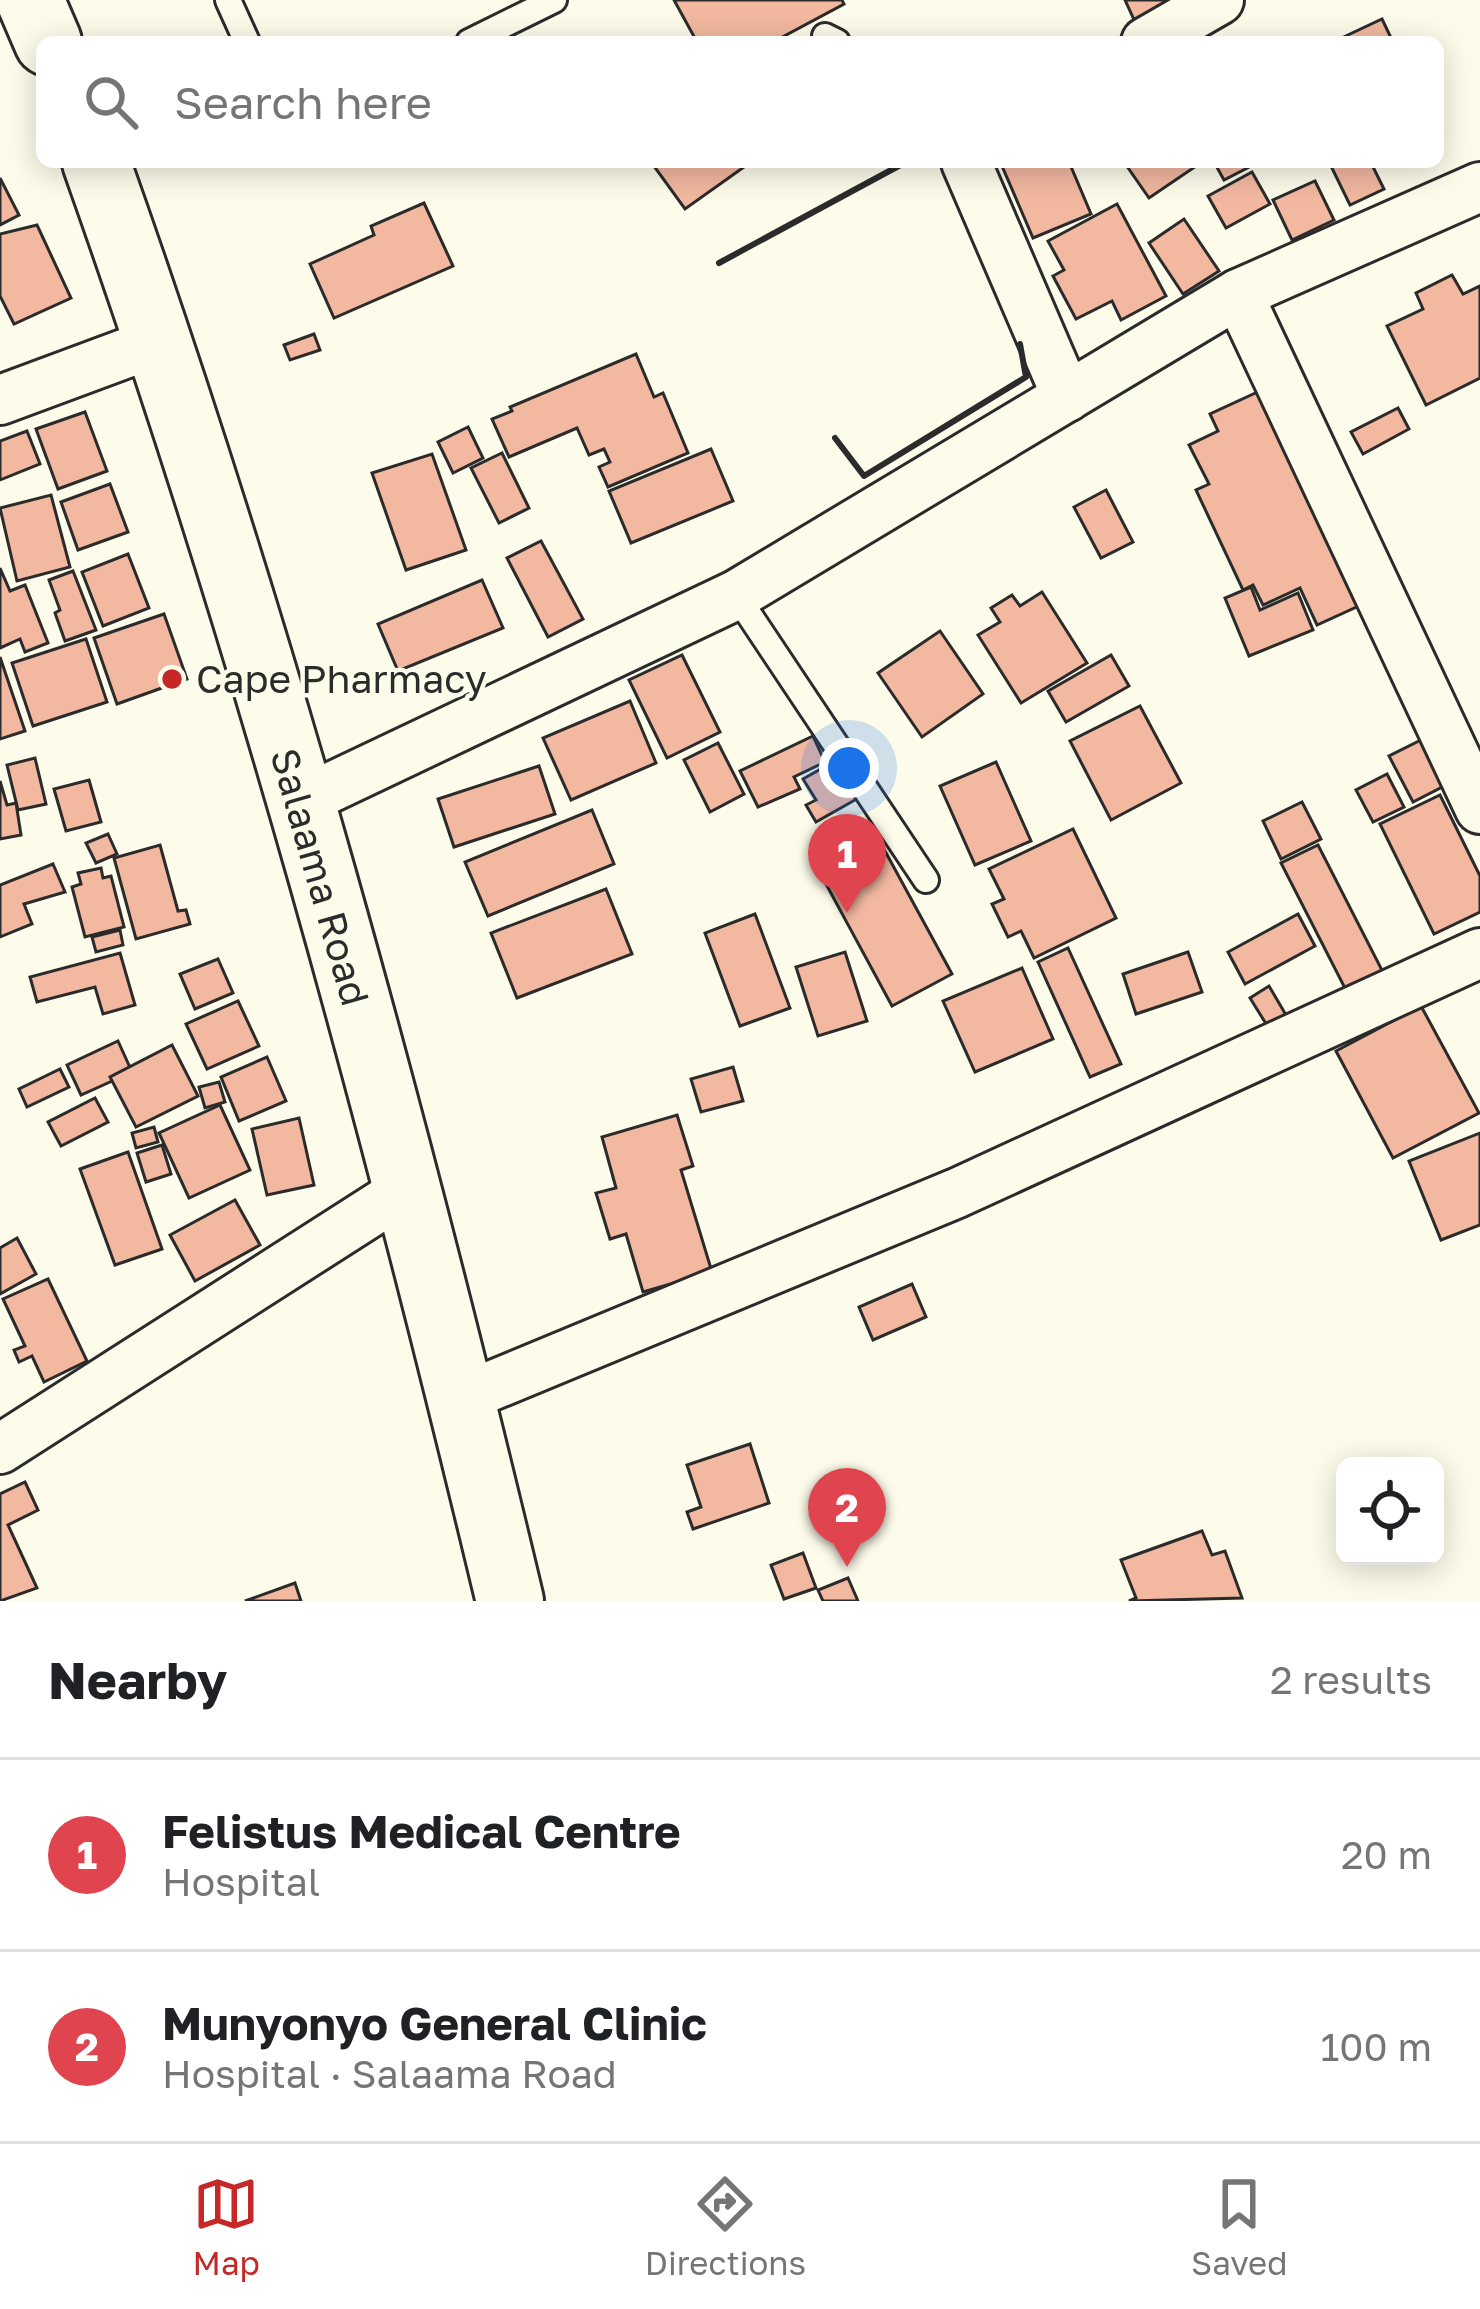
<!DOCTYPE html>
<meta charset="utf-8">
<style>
:root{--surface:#fff;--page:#f2f2f2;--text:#202124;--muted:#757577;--line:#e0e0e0;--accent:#c62828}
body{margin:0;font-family:"Golos Text",sans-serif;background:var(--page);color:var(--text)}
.controls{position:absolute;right:36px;bottom:36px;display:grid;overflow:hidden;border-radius:18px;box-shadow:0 6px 30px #0003}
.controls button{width:108px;height:108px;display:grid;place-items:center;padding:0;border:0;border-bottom:3px solid var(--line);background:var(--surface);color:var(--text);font:60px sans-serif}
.you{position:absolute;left:849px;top:768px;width:42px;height:42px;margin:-30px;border:9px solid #fff;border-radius:50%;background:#1a73e8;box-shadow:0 0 0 18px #1a73e833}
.badge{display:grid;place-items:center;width:78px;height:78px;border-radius:50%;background:var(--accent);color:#fff;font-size:39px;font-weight:700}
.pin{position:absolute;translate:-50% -99px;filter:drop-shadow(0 3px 6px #0008)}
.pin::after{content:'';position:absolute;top:63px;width:42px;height:36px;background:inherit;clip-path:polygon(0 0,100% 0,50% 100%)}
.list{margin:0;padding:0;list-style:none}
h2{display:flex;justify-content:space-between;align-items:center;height:156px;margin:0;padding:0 48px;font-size:51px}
h2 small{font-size:39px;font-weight:400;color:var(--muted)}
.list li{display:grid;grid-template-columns:78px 1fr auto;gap:36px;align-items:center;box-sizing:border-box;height:192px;padding:0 48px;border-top:3px solid var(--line)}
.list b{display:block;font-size:45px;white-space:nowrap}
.list p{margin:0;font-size:39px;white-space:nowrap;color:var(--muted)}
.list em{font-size:39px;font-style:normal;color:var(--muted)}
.icon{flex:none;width:66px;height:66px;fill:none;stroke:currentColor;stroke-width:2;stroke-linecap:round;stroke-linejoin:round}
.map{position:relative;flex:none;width:1480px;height:1601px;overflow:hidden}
.search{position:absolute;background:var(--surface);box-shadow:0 6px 30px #0003;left:36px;right:36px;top:36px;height:132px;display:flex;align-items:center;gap:30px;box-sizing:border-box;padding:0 42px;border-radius:18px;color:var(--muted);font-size:45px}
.sheet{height:540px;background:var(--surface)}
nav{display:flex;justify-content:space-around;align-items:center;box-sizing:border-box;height:168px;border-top:3px solid var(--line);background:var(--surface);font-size:33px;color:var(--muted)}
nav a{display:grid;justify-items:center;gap:6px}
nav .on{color:var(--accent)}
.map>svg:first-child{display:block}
</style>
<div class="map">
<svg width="1480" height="1601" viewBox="0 0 1480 1601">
<rect width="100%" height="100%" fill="#fdfbea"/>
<g fill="#f2b8a0" stroke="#2b2b2b" stroke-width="3">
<polygon points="674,0 842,0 844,4 773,42 697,42"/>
<polygon points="1125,0 1165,0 1169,9 1136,24"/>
<polygon points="1382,19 1393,42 1333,42"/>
<polygon points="651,162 751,162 685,209"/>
<polygon points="1011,162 1069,162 1091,214 1033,238 1002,166"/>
<polygon points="1124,162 1202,162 1149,198"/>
<polygon points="1214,162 1252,162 1253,165 1224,180"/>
<polygon points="1329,162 1374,162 1371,163 1384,189 1350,205"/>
<polygon points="1252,172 1270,204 1226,228 1208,196"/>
<polygon points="0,178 19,215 0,225"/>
<polygon points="1315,181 1334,220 1292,240 1273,200"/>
<polygon points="424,203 453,266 334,318 310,264 374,235 371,226"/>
<polygon points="1117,204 1166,296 1121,320 1112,301 1076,319 1053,276 1064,270 1048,241"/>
<polygon points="1184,219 1219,271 1183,294 1149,243"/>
<polygon points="37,225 71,298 14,324 0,296 0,234"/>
<polygon points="1452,275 1463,294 1480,286 1480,378 1426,405 1387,326 1423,309 1416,293"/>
<polygon points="314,334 320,350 290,360 284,345"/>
<polygon points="636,354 654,397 663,393 688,453 608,487 599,467 610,462 604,449 589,455 577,428 509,457 492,419 512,411 510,407"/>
<polygon points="1262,390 1363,604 1317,625 1300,588 1263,605 1253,585 1243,590 1196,490 1209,484 1189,445 1218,431 1210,414"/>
<polygon points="1398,408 1409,429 1363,454 1351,432"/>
<polygon points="85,412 107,471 58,489 36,429"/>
<polygon points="468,427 483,458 453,473 438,442"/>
<polygon points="27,431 40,464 0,480 0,441"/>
<polygon points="711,449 733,501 631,543 609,491"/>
<polygon points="502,453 529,508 499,523 471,468"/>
<polygon points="432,454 466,550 406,570 372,473"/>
<polygon points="110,484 128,532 78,550 61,502"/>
<polygon points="1106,490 1133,542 1101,558 1074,507"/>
<polygon points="51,495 70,567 17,581 0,508"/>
<polygon points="541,541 583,619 548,637 507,558"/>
<polygon points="128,554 149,608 103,626 82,572"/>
<polygon points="0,568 10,591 25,585 48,643 25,652 20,639 0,648"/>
<polygon points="73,571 96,630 65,641 55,613 60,610 49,580"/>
<polygon points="482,580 503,628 398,671 378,624"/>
<polygon points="1251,587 1260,610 1298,593 1313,630 1249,656 1225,598"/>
<polygon points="1042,592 1087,663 1021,703 978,635 1000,622 991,608 1012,595 1020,606"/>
<polygon points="164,614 187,679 117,704 94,638"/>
<polygon points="940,631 983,694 922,737 878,673"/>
<polygon points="86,639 107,702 33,726 12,663"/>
<polygon points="682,655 720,732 667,758 629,680"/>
<polygon points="1111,655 1129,686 1066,722 1048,691"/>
<polygon points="0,657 25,731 0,739"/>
<polygon points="630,701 656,763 571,800 543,738"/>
<polygon points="1140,706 1181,783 1111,820 1070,741"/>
<polygon points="813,736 825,762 794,777 800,789 758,807 740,771"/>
<polygon points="1423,739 1446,785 1413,802 1389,756"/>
<polygon points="718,743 744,794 710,812 684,760"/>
<polygon points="35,758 46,804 18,810 7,765"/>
<polygon points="840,758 862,796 816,822 806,805 816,800 803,779"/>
<polygon points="996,762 1031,841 975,865 940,786"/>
<polygon points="539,766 555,814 454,847 438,799"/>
<polygon points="1387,774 1404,807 1373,822 1356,790"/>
<polygon points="89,780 101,822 66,831 54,789"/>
<polygon points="0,781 7,805 16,803 21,835 0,839"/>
<polygon points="1440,795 1480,876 1480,912 1434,934 1380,824"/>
<polygon points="1302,802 1321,839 1281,859 1263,821"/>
<polygon points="592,810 614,864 488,916 465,862"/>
<polygon points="873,829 952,974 892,1006 813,860"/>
<polygon points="1073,829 1116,918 1034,958 1021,931 1008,937 992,904 1004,899 989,869"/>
<polygon points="108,834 117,854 96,863 86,843"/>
<polygon points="160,845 178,911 186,910 190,924 136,939 114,858"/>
<polygon points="1318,845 1387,980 1350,998 1281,863"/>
<polygon points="53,864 65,892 24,904 32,924 0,937 0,885"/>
<polygon points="101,868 103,878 111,876 124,927 85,937 72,887 81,884 78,873"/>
<polygon points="606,889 632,954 517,998 491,933"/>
<polygon points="755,914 790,1008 740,1026 705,933"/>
<polygon points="1298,914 1315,946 1245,984 1228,952"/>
<polygon points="120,930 123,945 96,952 92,937"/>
<polygon points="1068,948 1121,1064 1090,1077 1038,962"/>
<polygon points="845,952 867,1021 818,1036 796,967"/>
<polygon points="1188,952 1202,992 1136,1014 1123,974"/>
<polygon points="120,953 135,1005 103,1014 95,987 37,1002 30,977"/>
<polygon points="218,959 233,993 195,1009 180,974"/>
<polygon points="1022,968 1053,1039 975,1072 943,1001"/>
<polygon points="1269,986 1296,1032 1278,1043 1250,998"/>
<polygon points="238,1001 259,1046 207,1069 186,1024"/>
<polygon points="1421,1006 1479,1113 1393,1158 1336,1051"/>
<polygon points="118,1041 132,1072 81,1095 67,1065"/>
<polygon points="172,1045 198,1096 136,1127 110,1077"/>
<polygon points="267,1057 286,1101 239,1121 221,1077"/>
<polygon points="733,1067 743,1101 701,1112 691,1079"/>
<polygon points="60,1069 69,1087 27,1107 19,1089"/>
<polygon points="219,1082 225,1102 205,1108 199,1087"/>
<polygon points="95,1098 108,1122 61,1146 48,1122"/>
<polygon points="220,1105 250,1170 189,1198 159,1133"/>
<polygon points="677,1115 693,1166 681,1170 712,1272 643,1292 626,1234 610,1239 596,1193 616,1188 602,1137"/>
<polygon points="299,1118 314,1185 267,1195 252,1129"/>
<polygon points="154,1127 158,1142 136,1148 132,1133"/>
<polygon points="1480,1133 1480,1225 1441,1240 1409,1161"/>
<polygon points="162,1145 171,1174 146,1182 137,1153"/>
<polygon points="128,1152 162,1249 115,1265 80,1169"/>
<polygon points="235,1200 260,1245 195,1281 170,1235"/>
<polygon points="17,1238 36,1274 0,1294 0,1248"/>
<polygon points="48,1279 87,1361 44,1382 32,1356 19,1362 14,1350 25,1346 3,1299"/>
<polygon points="912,1284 926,1317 873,1340 859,1307"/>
<polygon points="750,1444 769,1503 693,1529 687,1512 701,1507 687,1465"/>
<polygon points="25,1482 38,1510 8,1525 37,1588 0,1601 0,1494"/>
<polygon points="1202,1531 1212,1555 1225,1551 1242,1598 1129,1601 1136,1598 1121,1560"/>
<polygon points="803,1553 816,1588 784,1599 771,1565"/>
<polygon points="848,1578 858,1601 823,1601 818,1590"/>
<polygon points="295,1583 301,1601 245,1601"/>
</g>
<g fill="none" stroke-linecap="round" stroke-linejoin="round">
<g stroke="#2b2b2b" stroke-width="30">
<g id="service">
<polyline points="228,0 247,42"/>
<polyline points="825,36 837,42"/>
<polyline points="469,42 554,0"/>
<polyline points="736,595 926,880"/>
</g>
</g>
<g stroke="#2b2b2b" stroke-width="54">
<g id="minor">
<polyline points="1146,42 1219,0"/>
<polyline points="966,162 1067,397"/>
<polyline points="1238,294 1480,809"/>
<polyline points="0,400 159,341"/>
<polyline points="300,802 736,595 1238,294 1480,187"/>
<polyline points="462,1398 957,1193 1480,953"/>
<polyline points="0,1449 408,1188"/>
</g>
</g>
<g stroke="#2b2b2b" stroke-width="72">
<g id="secondary">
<polyline points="30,0 48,42"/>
<path d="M 96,162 C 263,632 394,1116 510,1601"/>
</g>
</g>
<use href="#service" stroke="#fdfbea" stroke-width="24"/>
<use href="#minor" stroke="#fdfbea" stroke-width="48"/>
<use href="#secondary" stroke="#fdfbea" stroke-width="66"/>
<g stroke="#2b2b2b" stroke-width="6">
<polyline points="719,263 906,162"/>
<polyline points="835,438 864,476 1026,377 1020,344"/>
</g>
</g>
<circle fill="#c62828" stroke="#fdfbea" stroke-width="4.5" cx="172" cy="679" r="12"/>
<g text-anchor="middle" stroke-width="9" stroke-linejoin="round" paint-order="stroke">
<g font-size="39" fill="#2b2b2b" stroke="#fdfbea" text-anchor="start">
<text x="196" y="693">Cape Pharmacy</text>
</g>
<g font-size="39" fill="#2b2b2b" stroke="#fdfbea">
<text transform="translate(320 877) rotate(74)" y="14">Salaama Road</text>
</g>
</g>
</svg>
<div class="controls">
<button><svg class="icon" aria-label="locate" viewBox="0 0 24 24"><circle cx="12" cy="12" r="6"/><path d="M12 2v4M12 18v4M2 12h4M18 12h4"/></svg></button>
</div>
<div class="you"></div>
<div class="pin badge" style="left:847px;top:913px;background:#e0444e">1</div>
<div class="pin badge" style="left:847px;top:1567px;background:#e0444e">2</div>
<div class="search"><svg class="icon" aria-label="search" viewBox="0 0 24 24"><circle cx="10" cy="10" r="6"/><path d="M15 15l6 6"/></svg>Search here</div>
</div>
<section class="sheet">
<h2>Nearby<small>2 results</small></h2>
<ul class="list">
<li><span class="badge" style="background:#e0444e">1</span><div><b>Felistus Medical Centre</b><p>Hospital</p></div><em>20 m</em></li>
<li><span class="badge" style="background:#e0444e">2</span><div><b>Munyonyo General Clinic</b><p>Hospital · Salaama Road</p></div><em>100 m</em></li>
</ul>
</section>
<nav>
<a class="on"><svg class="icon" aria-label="map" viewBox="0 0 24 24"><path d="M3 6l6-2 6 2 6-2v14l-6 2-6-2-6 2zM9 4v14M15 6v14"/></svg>Map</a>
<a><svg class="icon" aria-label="directions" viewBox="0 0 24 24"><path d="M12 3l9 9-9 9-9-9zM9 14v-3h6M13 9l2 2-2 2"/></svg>Directions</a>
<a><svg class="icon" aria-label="saved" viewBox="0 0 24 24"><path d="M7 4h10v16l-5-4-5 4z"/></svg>Saved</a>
</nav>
